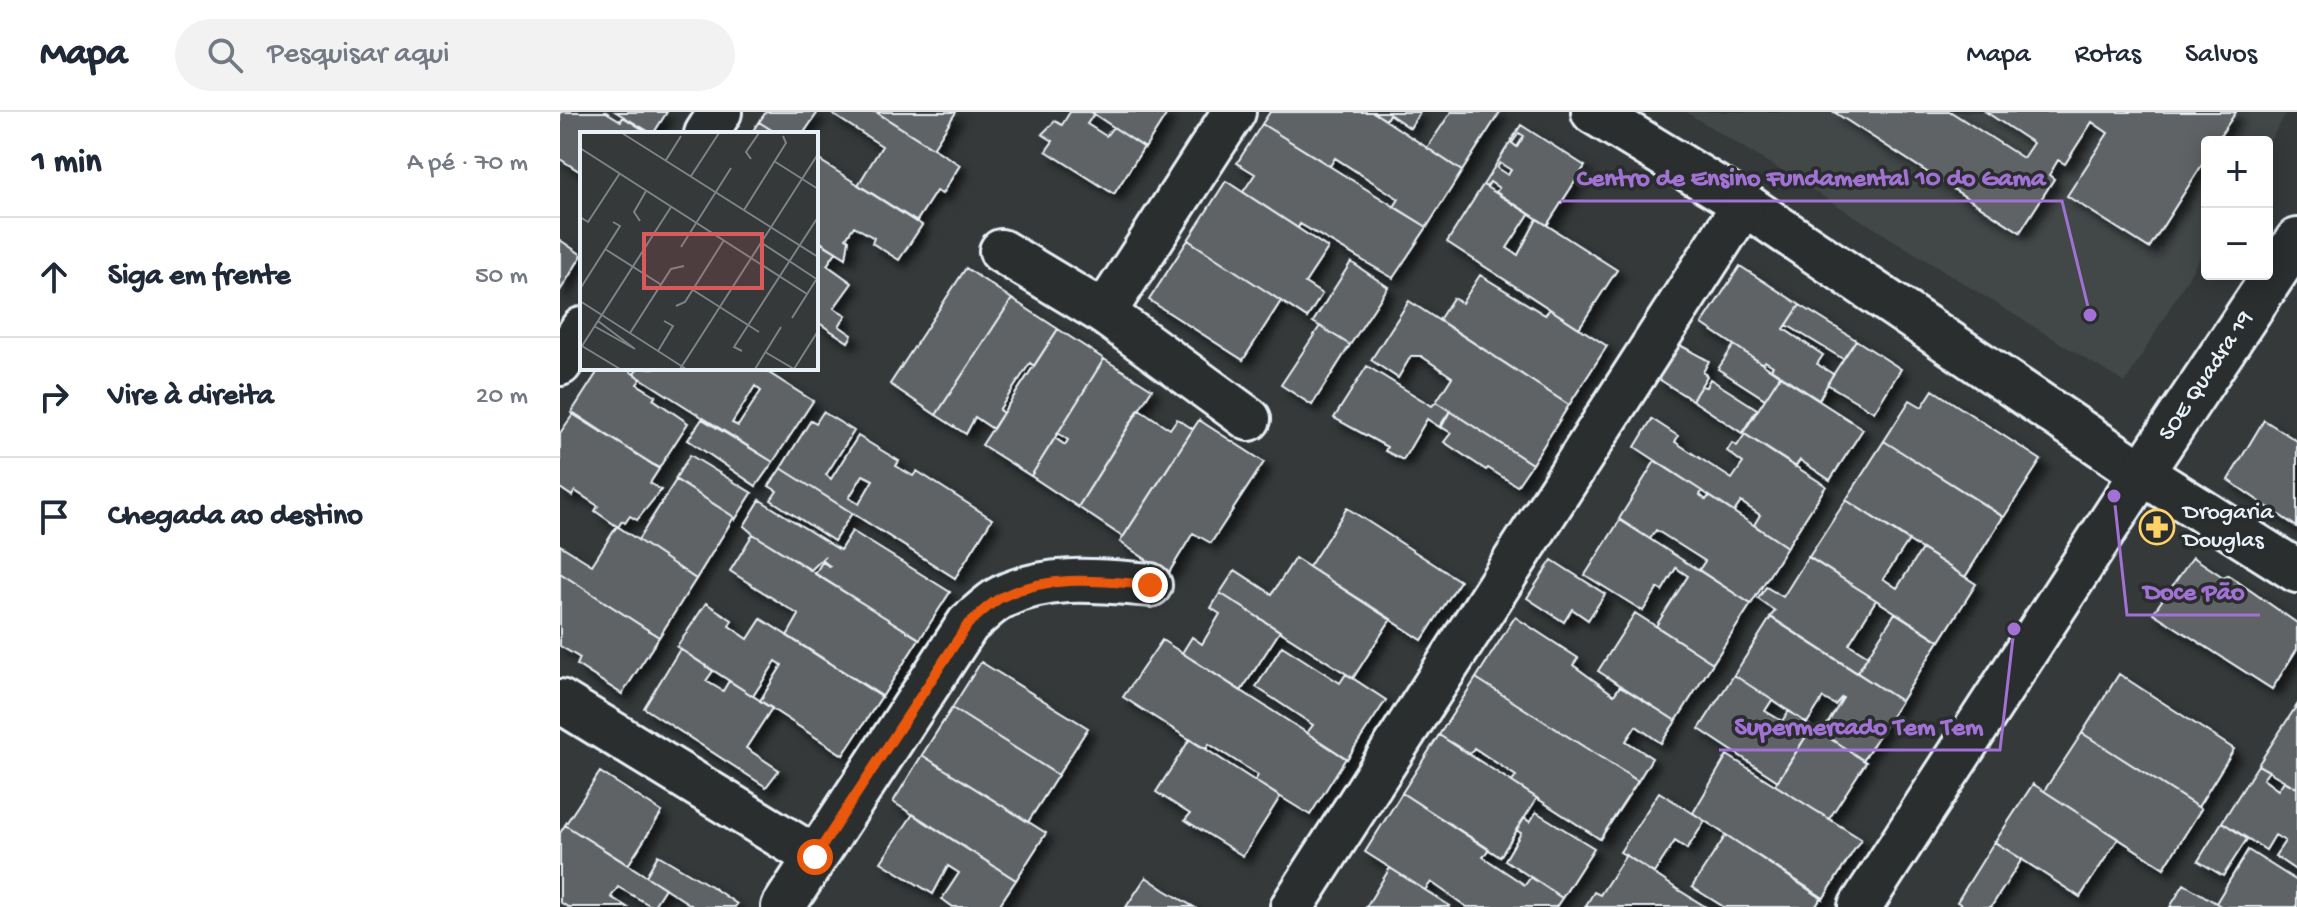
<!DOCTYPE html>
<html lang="pt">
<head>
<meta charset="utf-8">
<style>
	body { margin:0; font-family:"Gochi Hand",sans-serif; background:#f2f2f3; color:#1f2937 }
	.controls { position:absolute; right:24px; top:24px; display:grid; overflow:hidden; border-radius:8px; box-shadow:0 4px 20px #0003 }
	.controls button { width:72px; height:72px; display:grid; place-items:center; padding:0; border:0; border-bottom:2px solid #e0e1e3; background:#fff; color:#1f2937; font:40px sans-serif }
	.stop { position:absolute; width:24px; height:24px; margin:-18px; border:6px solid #ea580c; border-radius:50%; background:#fff }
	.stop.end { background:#ea580c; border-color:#fff; box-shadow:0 2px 8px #0008 }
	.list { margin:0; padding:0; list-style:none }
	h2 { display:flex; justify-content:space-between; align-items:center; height:104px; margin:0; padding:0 32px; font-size:34px }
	h2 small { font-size:26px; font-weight:400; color:#747a83 }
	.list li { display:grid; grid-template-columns:52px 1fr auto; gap:24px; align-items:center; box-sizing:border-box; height:120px; padding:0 32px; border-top:2px solid #e0e1e3 }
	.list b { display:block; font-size:30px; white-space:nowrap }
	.list em { font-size:26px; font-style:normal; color:#747a83 }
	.icon { flex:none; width:44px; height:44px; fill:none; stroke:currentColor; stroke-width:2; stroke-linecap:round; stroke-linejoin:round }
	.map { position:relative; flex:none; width:1737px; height:795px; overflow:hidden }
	header { display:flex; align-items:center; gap:48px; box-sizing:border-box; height:112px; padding:0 40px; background:#fff; border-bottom:2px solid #e0e1e3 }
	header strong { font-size:38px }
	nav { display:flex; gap:44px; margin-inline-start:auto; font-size:28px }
	.search { width:560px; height:72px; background:#f2f2f3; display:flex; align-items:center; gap:20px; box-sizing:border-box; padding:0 28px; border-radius:44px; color:#747a83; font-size:30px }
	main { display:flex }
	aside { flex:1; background:#fff }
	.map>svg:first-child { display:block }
</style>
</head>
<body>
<header>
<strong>Mapa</strong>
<div class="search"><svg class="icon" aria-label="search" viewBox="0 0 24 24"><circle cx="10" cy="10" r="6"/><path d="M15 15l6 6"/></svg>Pesquisar aqui</div>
<nav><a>Mapa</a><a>Rotas</a><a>Salvos</a></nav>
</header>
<main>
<aside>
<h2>1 min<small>A pé · 70 m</small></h2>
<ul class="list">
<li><svg class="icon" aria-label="ahead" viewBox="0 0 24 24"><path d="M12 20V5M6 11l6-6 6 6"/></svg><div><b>Siga em frente</b></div><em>50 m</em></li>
<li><svg class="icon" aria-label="right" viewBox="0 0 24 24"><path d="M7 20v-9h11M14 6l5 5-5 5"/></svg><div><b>Vire à direita</b></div><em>20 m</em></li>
<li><svg class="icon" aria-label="arrive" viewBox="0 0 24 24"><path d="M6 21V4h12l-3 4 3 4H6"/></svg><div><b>Chegada ao destino</b></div></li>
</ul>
</aside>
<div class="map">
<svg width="1737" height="795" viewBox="0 0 1737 795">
	<defs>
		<filter id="shadow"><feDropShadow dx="7" dy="7" stdDeviation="4" flood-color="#0009"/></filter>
	</defs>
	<rect width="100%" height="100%" fill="#35393a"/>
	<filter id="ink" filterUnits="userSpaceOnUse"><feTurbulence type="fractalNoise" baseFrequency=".0125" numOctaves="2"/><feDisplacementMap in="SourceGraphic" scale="16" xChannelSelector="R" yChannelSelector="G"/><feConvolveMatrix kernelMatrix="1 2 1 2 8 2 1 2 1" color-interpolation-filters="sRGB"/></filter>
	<g filter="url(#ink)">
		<path fill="#424647" d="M1126 0H1727L1707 34V30H1647V134L1565 271Z"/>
		<path fill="#5f6365" stroke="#e8f1f8" stroke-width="2" fill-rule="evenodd" filter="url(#shadow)" d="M0 0H46L61 9 63 5 90 22H22V61L0 47Z
			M56 0H107L93 22Z
			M206 0H258L243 22H218L199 10Z
			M269 0H316L400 53 382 82 376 79 356 110 298 73 322 34Z
			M316 0H396L373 36Z
			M510 0H531L534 2 527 12 546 24 553 15 584 35 554 82 486 39 493 29 482 22 495 9 502 13Z
			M531 0H608L585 36Z
			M710 0H813L902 59 867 115 834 95 839 87 775 46 770 54 702 12Z
			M813 0H860L850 16 829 2 826 8Z
			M891 0H940L902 59 867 36Z
			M1274 0H1391L1463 46 1473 31 1426 0H1676L1656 30H1647V45L1589 136 1507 84 1548 21 1532 10 1505 52 1498 48 1489 63 1494 67 1460 120Z
			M199 9V10L218 22H191Z
			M702 12 867 115 833 166 740 112 738 116 683 80 695 62 677 51Z
			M961 13 1025 54 987 113 936 80 939 76 930 70 927 75 923 73ZM959 21 964 24 957 35 952 31ZM940 51 951 58 948 63 937 56Z
			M256 46 362 113 339 148 312 131 314 126 294 114 286 126 289 128 286 146 256 127Z
			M666 69 768 136 745 171 762 182 747 206 628 128Z
			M923 73 969 102 947 136 958 143 977 107 1057 158 1019 216 887 130Z
			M0 128 22 143 0 179Z
			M628 128 721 189 683 248 589 188Z
			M261 131 276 140 267 153 292 171 274 196 286 203 279 214 292 223 288 230 256 209V139Z
			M791 150 828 175 790 233 753 210Z
			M1180 154 1240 193 1224 217 1263 243 1257 252 1273 262 1259 288 1211 257 1213 254 1205 249 1203 252 1142 212Z
			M406 156 452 187 376 303 330 272Z
			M920 163 985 203 990 197 1047 234 1009 293 879 208 893 186 902 191Z
			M452 187 498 217 474 254 470 251 439 298 443 301 433 317 415 305 406 322 376 303Z
			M849 189 1009 293 972 352 876 290 892 265 861 244H851L838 266 811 248Z
			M1240 193 1296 228 1283 247 1227 213Z
			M760 214 790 233 752 293 721 273Z
			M498 217 544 247 471 364 422 333Z
			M1296 228 1341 257 1314 300 1267 272Z
			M1116 231 1149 249 1143 260 1147 264 1132 288 1097 266Z
			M1174 233 1220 264 1205 287 1158 257Z
			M544 247 592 277 518 395 471 364 495 326 505 333 508 328 498 321Z
			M807 254 872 294 876 290 890 299 881 316 867 307 843 348 825 339 827 335 774 306Z
			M40 256H65L81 267 77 272 96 284 93 287 128 311 99 356 11 301Z
			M78 256H201L253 289 213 350 74 262ZM195 274 201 279 178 314 172 311Z
			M1220 264 1303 317 1270 368 1240 348 1235 355 1183 321Z
			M1150 267 1197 297 1182 321 1132 288 1141 274 1146 275Z
			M1373 278 1481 348 1444 405 1324 329 1350 288 1362 295Z
			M579 297 610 317 617 307 633 317 563 425 518 395Z
			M890 299 972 352 957 374 928 356 926 358 884 330 891 321 880 314Z
			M263 300 294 319 266 363 271 367 298 324 339 349 336 354 353 364 357 359 432 407 395 466 221 356 251 308 256 311ZM303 363 313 368 299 392 289 386Z
			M14 301 99 357 90 371 101 378 77 408 70 404 65 411 62 409 58 415 35 399 38 394 15 379 12 384 0 376V321Z
			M142 307 213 350 196 374 128 328Z
			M1092 307 1118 324 1115 330 1172 367 1183 351 1167 339 1172 331 1177 334 1185 322 1266 374 1227 435 1194 413 1200 403 1181 390 1174 400 1075 335Z
			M639 308 704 350 651 431 633 421 608 462 560 430Z
			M1704 308 1737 329V415L1668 368Z
			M1324 329 1443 405 1405 465 1286 388Z
			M130 343 192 381 175 408 174 405 115 367Z
			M1095 349 1142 379 1140 383 1146 388 1149 384 1227 435 1191 492 1139 458 1145 449 1096 418 1090 427 1059 407Z
			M221 356 292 401 274 429 211 388 217 379 209 374Z
			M116 368 174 405 136 467 78 428Z
			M200 388 280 438 292 419 390 480 360 527 255 462 262 450 271 455 262 448 265 444 251 458 193 422 184 414Z
			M1286 388 1349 428 1323 467 1325 468 1337 476 1362 437 1416 472 1380 529 1249 445Z
			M787 396 900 469 862 528 749 455Z
			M1060 408 1191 492 1153 551 1096 514 1128 464 1116 456 1102 479 1098 476 1083 499 1025 463Z
			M57 414 136 467 99 525 0 461V433L32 453Z
			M193 422 359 527 322 585 227 524 239 503 170 459Z
			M1248 445 1316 488 1289 532 1308 544 1297 561 1210 505 1215 499 1198 487 1206 475 1223 485Z
			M1633 445 1663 465 1668 463 1737 511V537L1712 577 1593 501Z
			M735 446 831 507 793 566 660 481 675 458 712 482Z
			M992 448 1045 482 1028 508 1012 497 1004 510 967 486Z
			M0 461 99 525 62 582 17 553 20 546 0 534Z
			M660 481 720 519 681 579 622 541 632 525 642 532 660 502 651 496Z
			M146 491 172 508 169 514 188 527 201 507 322 584 283 643 200 589 222 553 216 549 193 584 117 535Z
			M1075 501 1153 551 1116 609 1038 559Z
			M1335 501 1379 529 1341 589 1297 561Z
			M955 505 1018 546 1013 553 1054 583 1060 574 1116 609 1101 631 1076 614 1066 629 1092 646 1078 669 916 566Z
			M1211 505 1341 589 1303 648 1262 621 1283 586 1282 585 1275 593 1263 586 1247 611 1174 563Z
			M602 528 786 646 750 703 695 669 698 663 649 632 647 636 640 634 563 585Z
			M722 534 780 571 786 562 826 588 787 647 747 621 753 613 696 575Z
			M120 537 153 559 146 569 163 579 169 569 212 596 186 636 219 658 206 675 84 596Z
			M421 550 528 616 498 663 392 596Z
			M1559 562 1674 637 1638 695 1522 621Z
			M1174 563 1212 588 1205 599 1222 609 1229 599 1252 615 1218 669 1139 617Z
			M916 566 1078 669 1040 727 952 670 956 664 914 636 910 642 879 623Z
			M1737 593V676L1698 653Z
			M392 596 498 663 468 710 362 643Z
			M1252 615 1306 650 1269 707 1215 673Z
			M1522 621 1641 697 1604 756 1484 679Z
			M879 623 977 686 940 745 842 681Z
			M630 627 720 685 683 744 625 708 630 702 596 680Z
			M362 643 486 721 456 768 333 690Z
			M1167 643 1301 727 1263 787 1133 701Z
			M1698 653 1709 659 1703 667 1718 678 1724 669 1737 676V759L1715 744 1725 729 1715 723 1706 738 1662 710Z
			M40 660 102 700 68 753 5 713Z
			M1473 672 1558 727 1520 785 1435 730Z
			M1099 680 1145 709 1127 737 1115 729 1094 761 1060 740Z
			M842 681 929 737 923 745 965 773 971 765 1002 786 996 795H907L871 770 865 778 805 740Z
			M976 700 1034 736 1002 786 945 748 961 721 956 718 964 706 970 710Z
			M353 702 456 768 438 795H393L382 787 399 761 388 754 373 782 321 750Z
			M1662 710 1687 727 1663 764 1638 749Z
			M5 713 105 776 93 795 58 775 51 785 67 795H8L0 790V721Z
			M1166 723 1262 785 1255 795H1164L1132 775Z
			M1434 730 1462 747 1431 795H1406L1397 790Z
			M1688 738 1737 769V795H1662L1656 791Z
			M98 743 149 773 177 792 175 795H134L86 764Z
			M1066 743 1117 777 1146 795H1025L1034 780 1040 783Z
			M830 756 890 794 889 795H806Z
			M586 765 605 778 634 795H566Z
			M1624 772 1656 791 1662 795H1610Z"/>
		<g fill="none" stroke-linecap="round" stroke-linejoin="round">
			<g stroke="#e8f1f8" stroke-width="48">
				<g id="minor">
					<path d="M1033 0 1184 92 1582 361 1737 459"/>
					<path d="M146 22 160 0"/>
					<path d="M441 139 544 201 689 307"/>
					<path d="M544 201 674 0"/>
					<path d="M0 252 22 217"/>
					<path d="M0 589 255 745"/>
					<path d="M223 795 408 512C418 504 430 491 442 485 488 462 541 469 590 473"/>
					<path d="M732 795 1184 92"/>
					<path id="s1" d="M1300 795 1582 361 1737 128"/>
				</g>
			</g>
			<use href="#minor" stroke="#2a2d2e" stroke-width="42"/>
		</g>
	</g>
	<g fill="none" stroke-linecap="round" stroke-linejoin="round" filter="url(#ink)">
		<path stroke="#ea580c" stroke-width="10" d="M255 745 408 512C418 504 430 491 442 485 488 462 541 469 590 473"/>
	</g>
	<defs>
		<g id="pharmacy-ring" transform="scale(1.8)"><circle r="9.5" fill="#2a2d2e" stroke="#ffd166" stroke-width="1.5"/><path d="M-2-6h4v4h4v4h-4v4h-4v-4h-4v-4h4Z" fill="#ffd166"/></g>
	</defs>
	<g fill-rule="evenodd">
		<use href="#pharmacy-ring" x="1597" y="415"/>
	</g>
	<g text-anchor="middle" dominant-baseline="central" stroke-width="7" stroke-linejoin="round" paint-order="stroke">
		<g font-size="24" fill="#e8f1f8" stroke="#2a2d2e">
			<text stroke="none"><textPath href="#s1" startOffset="634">SOE Quadra 19</textPath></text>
		</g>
		<g font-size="24" fill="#e8f1f8" stroke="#2a2d2e" text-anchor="start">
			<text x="1623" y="401">Drogaria<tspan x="1623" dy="28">Douglas</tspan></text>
		</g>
	</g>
	<g transform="translate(20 20)">
		<rect width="238" height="238" fill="#35393a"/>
		<path fill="none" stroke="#7d8386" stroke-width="2" d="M42 1 238 125M0 16 227 162M171 27 166 20 179 1M86 28 101 4M194 29 238 57M111 44 139 1M164 78 206 11 203 4M0 85 8 90 40 41M60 89 54 80 66 59M182 111 238 148M101 115 151 36M25 117 80 152M0 157 40 94 33 90M113 158 179 200M0 169 106 237M96 174 105 170 144 108M212 186 236 148M14 194 55 217 18 189M50 201 91 137 104 134M2 214 40 237M0 217 91 75M78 219 93 194 84 189M162 219 154 215 238 85M185 220 214 237 238 199M100 237 238 22M175 237 201 195"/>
		<path fill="#da5a5c" fill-opacity="0.15" stroke="#da5a5c" stroke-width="4" d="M64 102H182V156H64Z"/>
		<rect width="238" height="238" fill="none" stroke="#e8f1f8" stroke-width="4"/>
	</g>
	<path fill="none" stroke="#a171d3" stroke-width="3" d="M1530 203L1502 89H1001M1554 384L1567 503H1700M1454 517L1440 638H1159"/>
	<g fill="#a171d3" stroke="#2a2d2e" stroke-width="3">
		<circle cx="1530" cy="203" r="8"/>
		<circle cx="1554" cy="384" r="8"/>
		<circle cx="1454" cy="517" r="8"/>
	</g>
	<g font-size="26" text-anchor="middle" font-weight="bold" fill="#a171d3" stroke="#2a2d2e" stroke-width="7" stroke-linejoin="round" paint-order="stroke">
		<text x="1251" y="73">Centro de Ensino Fundamental 10 do Gama</text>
		<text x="1634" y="487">Doce Pão</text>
		<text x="1299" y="622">Supermercado Tem Tem</text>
	</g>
</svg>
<div class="controls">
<button>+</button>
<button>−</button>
</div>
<div class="stop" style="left:255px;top:745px"></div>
<div class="stop end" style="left:590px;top:473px"></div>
</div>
</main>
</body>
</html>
